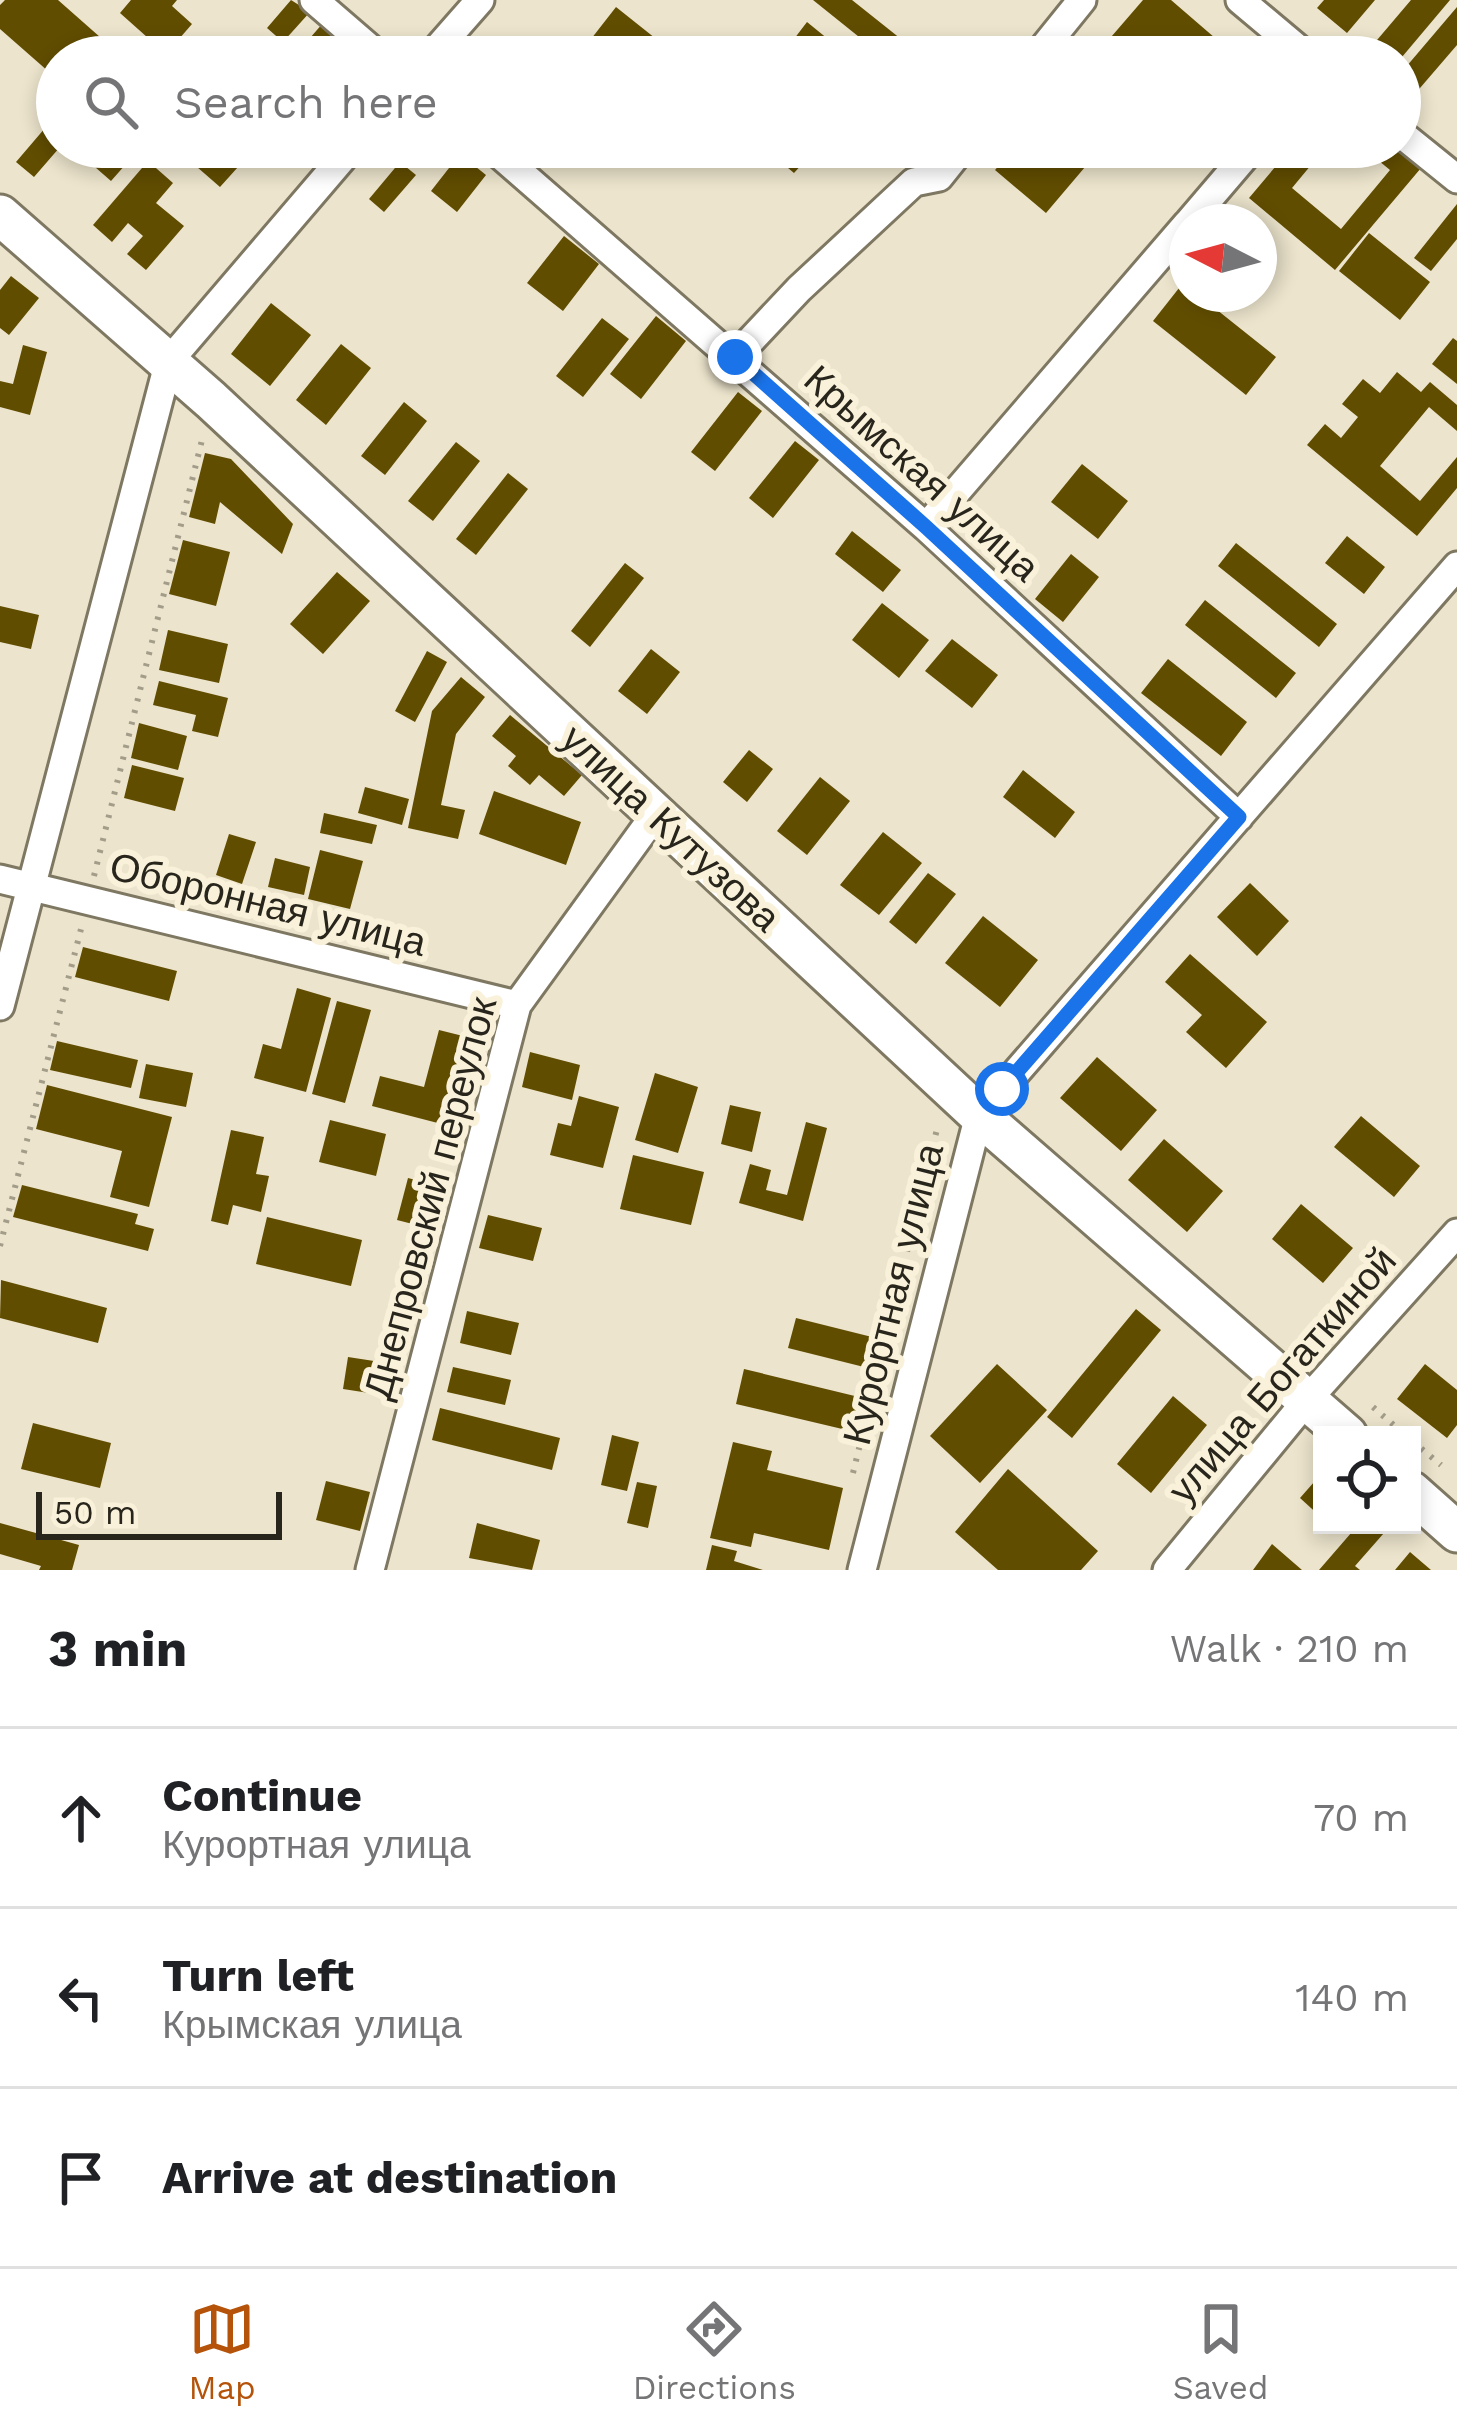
<!DOCTYPE html>
<html lang="en">
<head>
<meta charset="utf-8">
<style>
	body { margin:0; font-family:"Work Sans",sans-serif; background:#f6f6f6; color:#202124 }
	.controls { position:absolute; right:36px; bottom:36px; display:grid; overflow:hidden; border-radius:0px; box-shadow:0 6px 18px #0003 }
	.controls button { width:108px; height:108px; display:grid; place-items:center; padding:0; border:0; border-bottom:3px solid #e0e0e0; background:#fff; color:#202124; font:60px sans-serif }
	.compass { position:absolute; left:1169px; top:204px; width:108px; height:108px; border-radius:50%; background:#fff; box-shadow:0 6px 18px #0003; rotate:276deg }
	.scale { position:absolute; left:36px; bottom:30px; width:246px; box-sizing:border-box; padding-left:12px; border:6px solid #28251c; border-top:0; font-size:33px; line-height:42px; white-space:nowrap; color:#28251c; -webkit-text-stroke:9px #f9f1d9; paint-order:stroke }
	.stop { position:absolute; width:36px; height:36px; margin:-27px; border:9px solid #1a73e8; border-radius:50%; background:#fff }
	.stop.end { background:#1a73e8; border-color:#fff; box-shadow:0 3px 12px #0008 }
	.list { margin:0; padding:0; list-style:none }
	h2 { display:flex; justify-content:space-between; align-items:center; height:156px; margin:0; padding:0 48px; font-size:51px }
	h2 small { font-size:39px; font-weight:400; color:#757577 }
	.list li { display:grid; grid-template-columns:78px 1fr auto; gap:36px; align-items:center; box-sizing:border-box; height:180px; padding:0 48px; border-top:3px solid #e0e0e0 }
	.list b { display:block; font-size:45px; white-space:nowrap }
	.list p { margin:0; font-size:39px; white-space:nowrap; color:#757577 }
	.list em { font-size:39px; font-style:normal; color:#757577 }
	.icon { flex:none; width:66px; height:66px; fill:none; stroke:currentColor; stroke-width:2; stroke-linecap:round; stroke-linejoin:round }
	.map { position:relative; flex:none; width:1457px; height:1570px; overflow:hidden }
	.search { position:absolute; background:#fff; box-shadow:0 6px 18px #0003; left:36px; right:36px; top:36px; height:132px; display:flex; align-items:center; gap:30px; box-sizing:border-box; padding:0 42px; border-radius:66px; color:#757577; font-size:45px }
	.sheet { height:696px; background:#fff }
	nav { display:flex; justify-content:space-around; align-items:center; box-sizing:border-box; height:168px; border-top:3px solid #e0e0e0; background:#fff; font-size:33px; color:#757577 }
	nav a { display:grid; justify-items:center; gap:6px }
	nav .on { color:#b45309 }
	.map>svg:first-child { display:block }
</style>
</head>
<body>
<div class="map">
<svg width="1457" height="1570" viewBox="0 0 1457 1570">
	<rect width="100%" height="100%" fill="#ece4cc"/>
	<path fill="#614d00" d="M5 0H58L109 45 98 57H57V79L0 29V5Z
		M131 0H177L172 6 192 24 166 54 120 13Z
		M291 0 310 12 283 42 267 28Z
		M813 0H852L901 39 884 57Z
		M1143 0H1171L1222 44 1211 57H1120L1105 44Z
		M1324 0H1375L1347 33 1317 8Z
		M1411 0H1450L1402 57H1371L1366 53Z
		M616 7 670 50 664 57H577Z
		M1457 7V45L1414 95 1400 84V74Z
		M807 22 850 57H816L794 39Z
		M323 23 344 41 330 57H302L297 53Z
		M57 114 60 147 34 177 16 162Z
		M72 147H141L111 181Z
		M174 147H215L238 167 220 187Z
		M763 147H810L814 151 794 173Z
		M1015 147H1102L1046 213 995 170Z
		M1292 147H1326L1292 188 1341 229 1390 170 1362 147H1397L1421 168 1335 270 1249 198Z
		M460 154 486 175 457 212 431 191Z
		M148 161 173 183 156 203 184 226 146 270 127 254 143 236 128 223 112 242 93 225Z
		M400 162 416 175 384 212 369 199Z
		M1457 204V239L1431 271 1414 258Z
		M1369 233 1430 282 1400 320 1339 271Z
		M564 236 599 264 563 311 527 283Z
		M11 276 39 298 9 335 0 328V290Z
		M1183 283 1187 294H1197L1276 357 1246 395 1153 321Z
		M271 303 311 335 270 386 231 354Z
		M656 316 686 341 641 399 610 374Z
		M602 318 629 339 583 397 556 376Z
		M1453 338 1457 341V384L1432 364Z
		M341 344 371 368 326 425 296 400Z
		M23 345 47 352 30 415 0 407V381L13 384Z
		M1397 372 1421 392 1430 382 1457 405V431L1429 407 1380 466 1420 501 1457 457V488L1417 536 1307 445 1325 424 1341 438 1358 417 1342 404 1363 379 1380 393Z
		M738 392 762 411 715 471 691 452Z
		M404 402 427 421 385 475 361 456Z
		M795 441 819 460 773 518 749 498Z
		M456 442 480 461 433 521 408 501Z
		M205 453 231 459 293 524 282 554 220 502 215 524 189 517Z
		M1082 464 1128 501 1098 539 1051 502Z
		M508 473 528 489 476 555 456 539Z
		M852 531 901 570 883 592 835 554Z
		M1347 536 1385 567 1364 594 1325 563Z
		M183 540 230 552 216 606 169 594Z
		M1236 543 1337 624 1319 647 1218 566Z
		M1071 554 1099 577 1063 622 1035 599Z
		M625 563 644 578 590 647 571 631Z
		M337 572 370 601 323 654 290 624Z
		M1205 600 1296 673 1276 698 1185 625Z
		M882 603 929 640 899 678 852 640Z
		M0 606 39 615 31 649 0 642Z
		M168 630 228 644 219 683 159 670Z
		M952 639 998 675 972 708 925 671Z
		M651 649 680 672 647 714 618 691Z
		M427 651 447 662 415 722 395 711Z
		M1168 659 1247 722 1221 756 1141 693Z
		M461 677 485 697 456 734 441 805 465 810 458 839 408 828 432 711Z
		M159 681 228 698 218 737 192 731 196 715 153 705Z
		M510 715 582 775 564 796 539 775 530 785 508 766 516 756 492 736Z
		M139 723 187 736 178 770 131 758Z
		M749 750 773 769 747 802 723 782Z
		M132 765 184 778 175 811 124 798Z
		M1023 770 1075 812 1055 838 1003 797Z
		M820 777 850 801 807 855 777 831Z
		M365 787 409 799 402 825 358 813Z
		M494 791 581 822 566 865 479 834Z
		M324 813 377 825 372 844 320 833Z
		M883 832 922 863 879 915 840 885Z
		M229 834 256 842 242 884 216 875Z
		M320 850 363 861 350 909 308 899Z
		M275 858 310 867 304 895 268 887Z
		M928 873 956 894 916 944 889 922Z
		M1250 883 1289 921 1257 956 1217 917Z
		M983 916 1038 960 1000 1007 945 963Z
		M83 947 177 971 169 1001 75 977Z
		M1190 954 1267 1022 1226 1068 1186 1032 1202 1015 1165 982Z
		M297 988 331 998 306 1092 254 1078 263 1044 281 1049Z
		M337 1001 371 1010 345 1103 312 1094Z
		M439 1030 483 1041 461 1129 372 1106 380 1076 424 1087Z
		M57 1041 138 1060 131 1088 50 1070Z
		M530 1052 580 1065 572 1100 522 1087Z
		M1097 1057 1157 1110 1121 1151 1060 1098Z
		M146 1064 193 1073 186 1107 139 1098Z
		M655 1073 698 1087 678 1153 635 1140Z
		M47 1085 172 1117 149 1207 110 1197 122 1151 36 1129Z
		M579 1096 619 1107 603 1168 550 1155 558 1123 571 1126Z
		M730 1105 761 1112 752 1152 721 1144Z
		M1361 1116 1420 1166 1394 1197 1334 1147Z
		M330 1120 386 1134 376 1176 319 1162Z
		M806 1122 827 1128 803 1221 739 1203 750 1164 771 1170 766 1190 787 1195Z
		M231 1130 264 1137 256 1174 269 1176 261 1212 233 1205 228 1225 211 1221Z
		M1164 1139 1223 1191 1187 1232 1128 1180Z
		M633 1155 704 1172 691 1225 620 1209Z
		M408 1178 446 1188 436 1230 397 1220Z
		M22 1185 138 1214 135 1224 154 1229 148 1251 13 1217Z
		M1301 1204 1353 1248 1323 1283 1272 1239Z
		M488 1215 542 1228 533 1261 479 1248Z
		M267 1217 362 1240 351 1286 256 1264Z
		M1 1280 107 1308 98 1343 0 1318Z
		M1136 1309 1161 1330 1072 1438 1047 1417Z
		M467 1311 519 1323 511 1355 460 1343Z
		M796 1318 880 1339 872 1369 788 1348Z
		M348 1357 387 1363 382 1395 343 1389Z
		M997 1364 1047 1410 980 1483 930 1436Z
		M1425 1364 1457 1390V1425L1447 1438 1397 1399Z
		M453 1367 511 1380 505 1405 447 1392Z
		M744 1369 863 1398 855 1432 736 1404Z
		M1173 1396 1207 1425 1151 1493 1117 1464Z
		M440 1408 560 1438 552 1470 432 1440Z
		M33 1423 111 1443 100 1488 21 1469Z
		M612 1435 639 1442 627 1491 601 1485Z
		M733 1442 772 1451 767 1470 843 1488 829 1550 754 1533 751 1547 710 1538Z
		M1008 1469 1098 1551 1081 1570H998L955 1532Z
		M1322 1473V1518L1300 1498Z
		M326 1481 370 1492 360 1531 316 1520Z
		M637 1482 657 1486 648 1528 627 1523Z
		M0 1523 79 1545 72 1570H39L41 1566 0 1554Z
		M477 1523 540 1540 532 1570 469 1558Z
		M1358 1525H1391L1355 1566 1360 1570H1319Z
		M1272 1544 1302 1570H1253Z
		M712 1545 737 1551 734 1561 763 1570H706Z
		M1410 1552 1431 1570H1395Z"/>
	<g fill="none" stroke-linecap="round" stroke-linejoin="round">
		<g stroke="#7e7762" stroke-width="33">
			<path id="street" d="M314 0 380 57
				M1240 0 1308 57
				M430 57 480 0
				M1036 57 1082 0
				M1400 133 1457 179
				M491 147 926 527 1239 817
				M1189 222 1253 147
				M735 357 799 289 914 182 939 177 963 147
				M926 527 1187 224
				M0 879 517 1005
				M0 1006 169 361 352 147
				M370 1570 517 1005 657 812
				M862 1570 979 1115 1457 566
				M1167 1570 1307 1400 1457 1233"/>
		</g>
		<g stroke="#7e7762" stroke-width="45">
			<path id="secondary" d="M0 215 211 400 979 1115 1347 1435
				M1412 1492 1457 1532"/>
		</g>
		<path stroke="#a29c89" stroke-width="6" stroke-dasharray="3 9" stroke-linecap="butt" d="M94 876 202 440
			M0 1246 81 929
			M1373 1407 1405 1435
			M1412 1441 1441 1465
			M853 1473 938 1125"/>
		<use href="#street" stroke="#fff" stroke-width="27"/>
		<use href="#secondary" stroke="#fff" stroke-width="39"/>
	</g>
	<g fill="none" stroke-linecap="round" stroke-linejoin="round">
		<path stroke="#1a73e8" stroke-width="15" d="M735 357 926 527 1239 817 1002 1089"/>
	</g>
	<g text-anchor="middle" dominant-baseline="central" stroke-width="12" stroke-linejoin="round" paint-order="stroke">
		<g font-size="39" fill="#28251c" stroke="#f9f1d9">
			<text transform="translate(922 473) rotate(42)">Крымская улица</text>
			<text transform="translate(671 828) rotate(43)">улица Кутузова</text>
			<text transform="translate(268 904) rotate(14)">Оборонная улица</text>
			<text transform="translate(430 1198) rotate(-75)">Днепровский переулок</text>
			<text transform="translate(893 1294) rotate(-76)">Курортная улица</text>
			<text transform="translate(1282 1375) rotate(-49)">улица Богаткиной</text>
		</g>
	</g>
</svg>
<div class="controls">
<button><svg class="icon" aria-label="locate" viewBox="0 0 24 24"><circle cx="12" cy="12" r="6"/><path d="M12 2v4M12 18v4M2 12h4M18 12h4"/></svg></button>
</div>
<svg class="compass" viewBox="-18 -18 36 36"><path d="M0-13l5 13h-10z" fill="#e53935"/><path d="M0 13l5-13h-10z" fill="#757577"/></svg>
<div class="scale">50 m</div>
<div class="stop" style="left:1002px;top:1089px"></div>
<div class="stop end" style="left:735px;top:357px"></div>
<div class="search"><svg class="icon" aria-label="search" viewBox="0 0 24 24"><circle cx="10" cy="10" r="6"/><path d="M15 15l6 6"/></svg>Search here</div>
</div>
<section class="sheet">
<h2>3 min<small>Walk · 210 m</small></h2>
<ul class="list">
<li><svg class="icon" aria-label="ahead" viewBox="0 0 24 24"><path d="M12 20V5M6 11l6-6 6 6"/></svg><div><b>Continue</b><p>Курортная улица</p></div><em>70 m</em></li>
<li><svg class="icon" aria-label="left" viewBox="0 0 24 24"><path d="M17 20v-9H6M10 6l-5 5 5 5"/></svg><div><b>Turn left</b><p>Крымская улица</p></div><em>140 m</em></li>
<li><svg class="icon" aria-label="arrive" viewBox="0 0 24 24"><path d="M6 21V4h12l-3 4 3 4H6"/></svg><div><b>Arrive at destination</b></div></li>
</ul>
</section>
<nav>
<a class="on"><svg class="icon" aria-label="map" viewBox="0 0 24 24"><path d="M3 6l6-2 6 2 6-2v14l-6 2-6-2-6 2zM9 4v14M15 6v14"/></svg>Map</a>
<a><svg class="icon" aria-label="directions" viewBox="0 0 24 24"><path d="M12 3l9 9-9 9-9-9zM9 14v-3h6M13 9l2 2-2 2"/></svg>Directions</a>
<a><svg class="icon" aria-label="saved" viewBox="0 0 24 24"><path d="M7 4h10v16l-5-4-5 4z"/></svg>Saved</a>
</nav>
</body>
</html>
